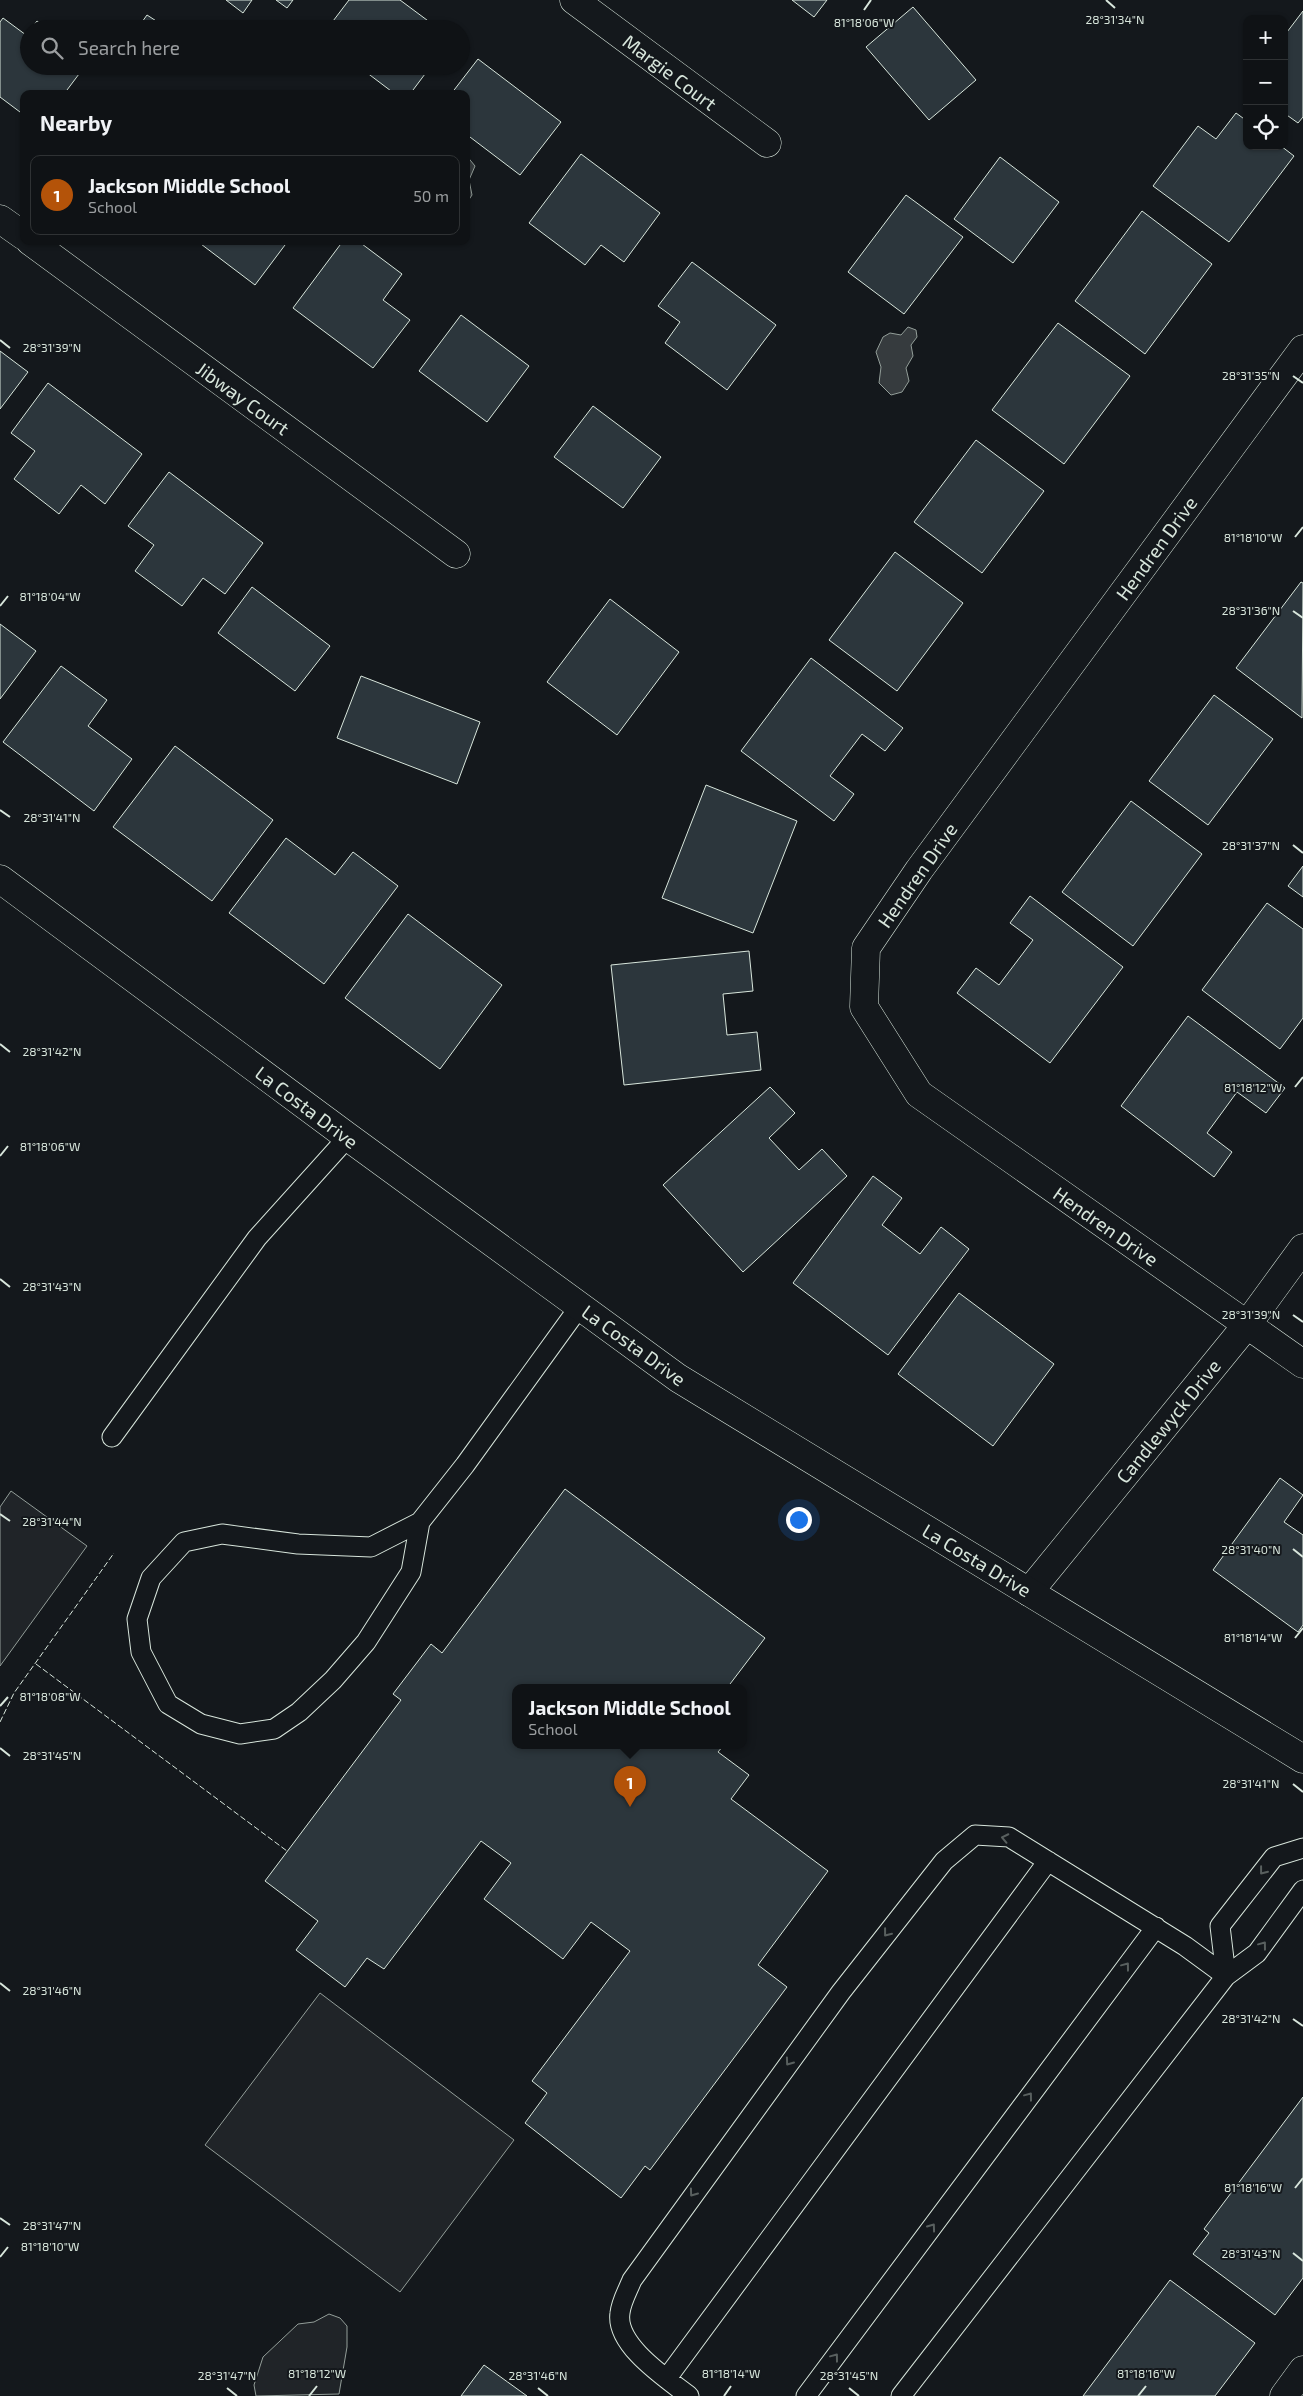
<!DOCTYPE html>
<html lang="en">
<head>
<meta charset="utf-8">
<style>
	body { margin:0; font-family:"Exo 2",sans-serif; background:#181b1e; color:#f1f3f6 }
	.controls { position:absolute; right:15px; top:15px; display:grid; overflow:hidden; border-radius:10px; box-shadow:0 1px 4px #0004 }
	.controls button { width:45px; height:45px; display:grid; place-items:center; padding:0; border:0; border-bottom:1px solid #2f3234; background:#0f1215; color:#f1f3f6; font:25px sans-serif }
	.you { position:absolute; left:798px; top:1519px; width:18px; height:18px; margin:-12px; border:4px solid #fff; border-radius:50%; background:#1a73e8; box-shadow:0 0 0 8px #1a73e833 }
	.badge { display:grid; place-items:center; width:32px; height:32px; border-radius:50%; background:#b45309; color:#fff; font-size:16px; font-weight:700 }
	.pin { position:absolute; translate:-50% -41px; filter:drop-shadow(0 1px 2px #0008) }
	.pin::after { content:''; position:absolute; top:26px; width:18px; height:15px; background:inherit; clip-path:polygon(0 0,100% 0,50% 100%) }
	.popup { position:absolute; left:512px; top:1684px; width:235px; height:65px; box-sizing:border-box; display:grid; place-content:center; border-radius:10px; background:#0f1215; filter:drop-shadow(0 1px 4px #0005); font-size:16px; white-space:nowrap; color:#9b9ea0 }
	.popup b { font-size:19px; color:#f1f3f6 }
	.popup::after { content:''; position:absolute; left:50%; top:100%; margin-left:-10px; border:10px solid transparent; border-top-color:#0f1215 }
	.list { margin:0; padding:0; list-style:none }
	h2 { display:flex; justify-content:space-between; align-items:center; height:65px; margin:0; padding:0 20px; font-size:21px }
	h2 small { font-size:16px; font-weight:400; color:#9b9ea0 }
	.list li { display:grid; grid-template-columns:32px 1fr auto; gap:15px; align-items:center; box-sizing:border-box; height:80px; margin:0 10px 10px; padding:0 10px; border:1px solid #2f3234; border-radius:10px }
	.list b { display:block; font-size:19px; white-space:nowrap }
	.list p { margin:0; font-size:16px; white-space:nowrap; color:#9b9ea0 }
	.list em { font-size:16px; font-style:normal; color:#9b9ea0 }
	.icon { flex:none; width:28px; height:28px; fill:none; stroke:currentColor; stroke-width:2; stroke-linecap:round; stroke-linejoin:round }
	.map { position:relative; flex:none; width:1303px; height:2396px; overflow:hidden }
	.search { position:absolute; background:#0f1215; box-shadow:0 1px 4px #0004; left:20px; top:20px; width:450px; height:55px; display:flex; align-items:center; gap:12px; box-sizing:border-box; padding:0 18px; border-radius:28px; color:#9b9ea0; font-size:19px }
	.panel { position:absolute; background:#0f1215; box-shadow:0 1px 4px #0004; left:20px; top:90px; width:450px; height:155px; border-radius:10px }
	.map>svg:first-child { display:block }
</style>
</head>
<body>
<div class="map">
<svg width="1303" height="2396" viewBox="0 0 1303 2396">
	<rect width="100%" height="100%" fill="#14181c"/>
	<path fill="#202428" stroke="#939e99" d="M11 1491 87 1546 0 1666V1507Z
		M320 1993 514 2140 400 2292 205 2145Z
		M329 2314 340 2318 347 2326V2347L339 2394 256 2396 254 2385 263 2357 298 2324 314 2322Z"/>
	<path fill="#363b3e" stroke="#939e99" d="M466 155 475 166 469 180 472 195 466 204Z
		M908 327 916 330 917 337 911 345 913 356 906 368 909 381 902 392 891 395 879 383 881 367 876 352 883 337 890 333 901 335Z"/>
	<path fill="#2c363c" stroke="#d8e6dc" d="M226 0H252L243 13Z
		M276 0H293L287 8Z
		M349 0H400L439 29H327Z
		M792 0H827L814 17Z
		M913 7 976 80 929 120 866 47Z
		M1303 11V117L1298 123 1284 113V36Z
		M147 15 164 26 162 29H137Z
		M3 18 26 35 29 31V66H85L64 94H24V115L0 97V22Z
		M37 21 47 29H31Z
		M478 59 561 122 520 175 466 134V94H451Z
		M358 66H431L410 94H395Z
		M1236 113 1247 121V146H1281L1294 156 1229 242 1153 186 1198 126 1216 139Z
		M581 154 660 213 624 262 601 245 585 265 529 223Z
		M1000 157 1059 202 1013 263 954 219Z
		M906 195 963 237 904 314 848 272Z
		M1142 211 1212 264 1145 354 1075 301Z
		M197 241H288L255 285Z
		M343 241H358L402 274 383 300 410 320 373 368 293 308Z
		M692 262 776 325 727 390 665 343 680 322 658 306Z
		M461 315 529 366 487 422 419 371Z
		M1058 323 1130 376 1064 464 992 410Z
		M0 351 28 372 0 409Z
		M48 383 142 454 105 504 81 485 59 514 14 479 35 451 11 433Z
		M593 406 661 457 623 508 554 457Z
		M976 440 1044 491 982 573 914 522Z
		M169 472 263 543 225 594 203 578 182 606 135 571 154 545 128 526Z
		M895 552 963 603 897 691 829 640Z
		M1301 582 1303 583 1302 718 1236 668Z
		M252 587 330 646 295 691 218 633Z
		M610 599 679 652 617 735 547 682Z
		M0 624 36 651 0 699Z
		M811 658 903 728 885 751 862 734 830 776 854 794 834 821 741 751Z
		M61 666 107 700 88 726 132 759 94 811 3 742Z
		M361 676 480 722 457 784 337 738Z
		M1214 695 1273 739 1208 825 1149 781Z
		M175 746 273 820 212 901 113 827Z
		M706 785 797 821 753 933 662 898Z
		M1131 801 1202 854 1133 946 1062 892Z
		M286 838 335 875 353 852 398 886 324 984 229 913Z
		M1303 866V897L1288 886Z
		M1030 896 1123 967 1050 1063 957 993 976 968 999 985 1033 940 1010 923Z
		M1267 903 1303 929V1018L1280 1049 1202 990Z
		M408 914 502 985 440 1069 345 998Z
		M749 951 753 991 723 994 727 1035 757 1032 761 1070 624 1085 611 965Z
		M1188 1016 1285 1088 1266 1113 1237 1092 1207 1133 1232 1152 1214 1177 1121 1106Z
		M770 1087 795 1113 769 1138 799 1170 822 1149 847 1176 743 1272 663 1185Z
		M873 1176 902 1198 882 1225 920 1254 941 1227 969 1249 888 1355 793 1283Z
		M959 1293 1054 1364 993 1446 898 1374Z
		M1280 1478 1303 1495 1284 1522 1303 1535V1625L1298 1632 1213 1570Z
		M565 1489 765 1638 727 1688H516V1746H723L718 1752 749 1775 731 1799 828 1871 758 1965 787 1987 650 2170 645 2166 621 2198 525 2123 547 2093 532 2081 630 1951 591 1922 563 1959 484 1899 511 1863 481 1841 384 1969 367 1958 345 1987 296 1950 318 1921 265 1881 401 1700 393 1694 431 1644 442 1653Z
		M1303 2097V2278L1275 2315 1193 2254 1209 2233 1204 2229Z
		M1170 2280 1255 2343 1215 2396H1083Z
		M484 2365 527 2396H461Z"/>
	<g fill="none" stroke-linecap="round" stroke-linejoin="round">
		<g stroke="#d8e6dc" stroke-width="21">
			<path id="lane" d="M112 1437 257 1238 348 1137
				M420 1522 411 1572 366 1642 333 1680 299 1712 274 1729 240 1734 201 1724 168 1704 141 1652 137 1619 151 1578 184 1542 222 1534 298 1544 371 1547 420 1522 465 1465 580 1306
				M1226 1976 1220 1926 1274 1857 1303 1848
				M667 2378 1048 1861
				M689 2396C666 2378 615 2345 620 2313 621 2302 628 2290 632 2280L841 1992 944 1861 975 1835 1009 1837 1185 1946 1226 1976
				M806 2396 1156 1927
				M901 2396 1226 1976 1257 1953 1303 1890"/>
		</g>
		<g stroke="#d8e6dc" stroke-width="29">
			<path id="street" d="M574 0 767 143
				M0 219 24 236
				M30 241 456 554
				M1303 349 919 870 866 948 864 1007 919 1094 1303 1364
				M1029 1592 1246 1326 1303 1248
				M1284 2396 1303 2370"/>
		</g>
		<g stroke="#d8e6dc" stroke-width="29">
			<path id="secondary" d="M0 879 348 1137 678 1378 1303 1759"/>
		</g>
		<use href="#lane" stroke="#14181c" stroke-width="19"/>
		<use href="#street" stroke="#14181c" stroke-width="28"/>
		<use href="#secondary" stroke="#14181c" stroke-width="28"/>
		<path stroke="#d8e6dc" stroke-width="1" stroke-dasharray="6 2.5" stroke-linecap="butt" d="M36 1664 287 1851
			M0 1722 14 1693 114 1553"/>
	</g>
	<defs><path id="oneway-chevron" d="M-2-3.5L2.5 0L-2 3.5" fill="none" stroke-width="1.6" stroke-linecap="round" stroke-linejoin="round" transform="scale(1.25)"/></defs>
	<g stroke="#59605f">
		<use href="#oneway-chevron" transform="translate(1005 1838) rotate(-168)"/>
		<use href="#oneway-chevron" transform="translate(1263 1871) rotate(128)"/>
		<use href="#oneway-chevron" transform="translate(887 1933) rotate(128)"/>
		<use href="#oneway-chevron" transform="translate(1263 1945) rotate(-53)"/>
		<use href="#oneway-chevron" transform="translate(1126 1966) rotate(-53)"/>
		<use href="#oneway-chevron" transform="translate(789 2062) rotate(126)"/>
		<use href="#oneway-chevron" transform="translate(1029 2096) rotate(-53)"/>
		<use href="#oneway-chevron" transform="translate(693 2193) rotate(126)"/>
		<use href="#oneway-chevron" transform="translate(932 2227) rotate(-54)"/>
		<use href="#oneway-chevron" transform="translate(835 2357) rotate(-53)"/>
	</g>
	<path fill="none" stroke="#d8e6dc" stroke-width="2" d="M1106 0 1115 8M864 10 871 0M0 340 10 348M1293 376 1303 383M1295 537 1303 527M0 606 8 596M1293 611 1303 618M0 810 10 817M1293 845 1303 853M0 1044 10 1052M1295 1087 1303 1077M0 1156 8 1146M0 1279 10 1287M1293 1315 1303 1322M0 1514 10 1521M1293 1549 1303 1557M1295 1638 1303 1628M0 1706 8 1697M0 1748 10 1756M1293 1784 1303 1792M0 1983 10 1991M1293 2019 1303 2026M1295 2188 1303 2178M0 2218 10 2225M1293 2253 1303 2261M0 2257 8 2247M227 2388 237 2396M538 2388 548 2396M849 2388 859 2396M309 2396 317 2386M724 2396 731 2386M1138 2396 1146 2386"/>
	<g text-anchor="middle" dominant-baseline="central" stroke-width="4" stroke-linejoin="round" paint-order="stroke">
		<g font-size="19" fill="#d8e6dc" stroke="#14181c">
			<text transform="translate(670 72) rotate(37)">Margie Court</text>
			<text transform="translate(243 398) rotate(36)">Jibway Court</text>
			<text transform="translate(1156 548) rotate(-54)">Hendren Drive</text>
			<text transform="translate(917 875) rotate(-55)">Hendren Drive</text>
			<text transform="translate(307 1107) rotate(37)">La Costa Drive</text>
			<text transform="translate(1106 1226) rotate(35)">Hendren Drive</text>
			<text transform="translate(634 1345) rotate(36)">La Costa Drive</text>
			<text transform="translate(1168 1421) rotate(-51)">Candlewyck Drive</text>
			<text transform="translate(977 1560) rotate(31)">La Costa Drive</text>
		</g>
	</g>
	<g font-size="12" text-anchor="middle" fill="#d8e6dc" stroke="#14181c" stroke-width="4" stroke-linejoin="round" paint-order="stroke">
		<text x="1115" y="24">28°31'34"N</text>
		<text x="864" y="27">81°18'06"W</text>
		<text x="52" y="352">28°31'39"N</text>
		<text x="1251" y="380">28°31'35"N</text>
		<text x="1253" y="542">81°18'10"W</text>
		<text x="50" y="601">81°18'04"W</text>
		<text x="1251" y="615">28°31'36"N</text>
		<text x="52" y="822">28°31'41"N</text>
		<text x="1251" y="850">28°31'37"N</text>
		<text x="52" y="1056">28°31'42"N</text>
		<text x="1253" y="1092">81°18'12"W</text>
		<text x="50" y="1151">81°18'06"W</text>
		<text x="52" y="1291">28°31'43"N</text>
		<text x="1251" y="1319">28°31'39"N</text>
		<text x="52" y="1526">28°31'44"N</text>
		<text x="1251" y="1554">28°31'40"N</text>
		<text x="1253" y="1642">81°18'14"W</text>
		<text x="50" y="1701">81°18'08"W</text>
		<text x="52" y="1760">28°31'45"N</text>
		<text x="1251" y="1788">28°31'41"N</text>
		<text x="52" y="1995">28°31'46"N</text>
		<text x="1251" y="2023">28°31'42"N</text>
		<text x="1253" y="2192">81°18'16"W</text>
		<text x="52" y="2230">28°31'47"N</text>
		<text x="50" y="2251">81°18'10"W</text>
		<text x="1251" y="2258">28°31'43"N</text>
		<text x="317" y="2378">81°18'12"W</text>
		<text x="731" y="2378">81°18'14"W</text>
		<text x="1146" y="2378">81°18'16"W</text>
		<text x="227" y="2380">28°31'47"N</text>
		<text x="538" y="2380">28°31'46"N</text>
		<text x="849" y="2380">28°31'45"N</text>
	</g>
</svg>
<div class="controls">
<button>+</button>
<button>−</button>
<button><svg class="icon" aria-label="locate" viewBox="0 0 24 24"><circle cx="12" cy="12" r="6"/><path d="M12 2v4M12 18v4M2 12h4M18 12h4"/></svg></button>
</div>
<div class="you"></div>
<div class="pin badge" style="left:630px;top:1807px">1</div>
<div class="popup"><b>Jackson Middle School</b>School</div>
<div class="search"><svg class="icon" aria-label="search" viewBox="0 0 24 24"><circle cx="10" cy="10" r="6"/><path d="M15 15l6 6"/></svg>Search here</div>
<section class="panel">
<h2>Nearby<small></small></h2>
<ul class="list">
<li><span class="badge">1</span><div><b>Jackson Middle School</b><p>School</p></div><em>50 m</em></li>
</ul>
</section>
</div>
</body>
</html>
